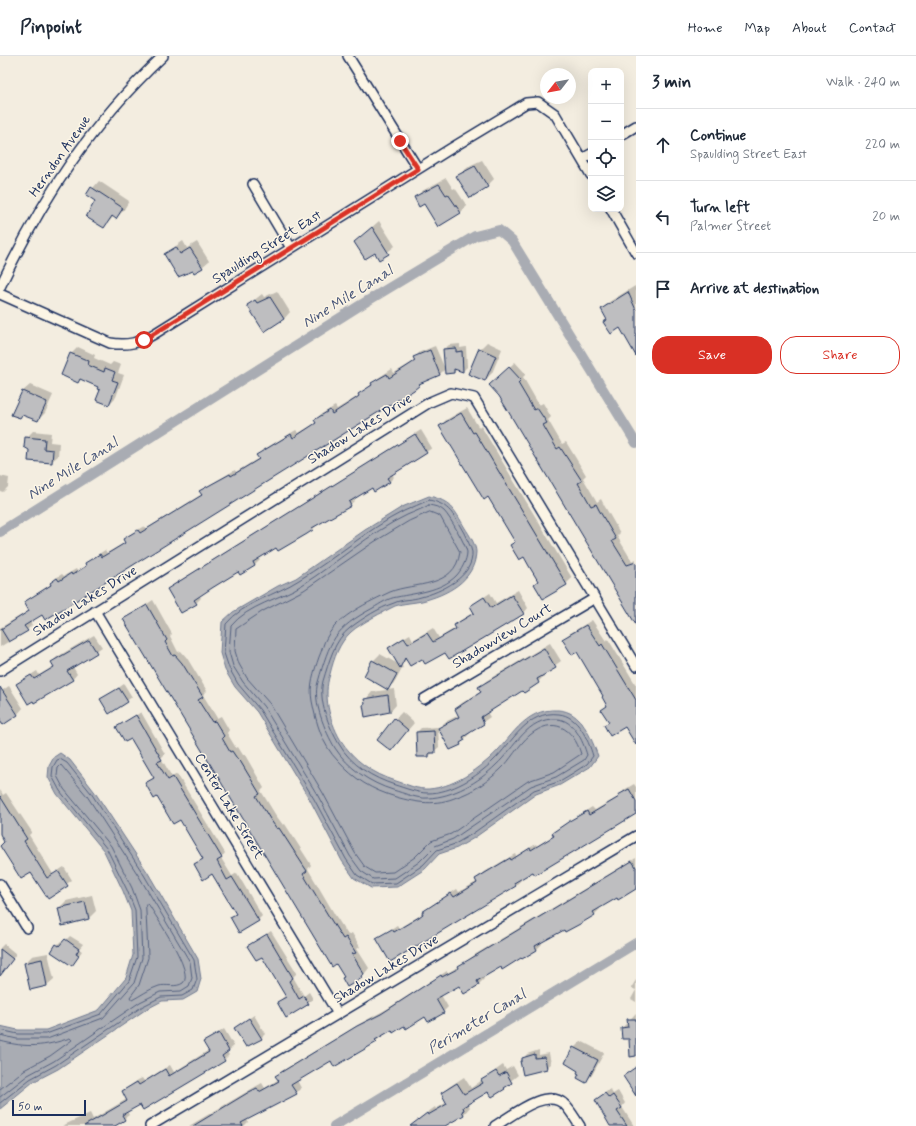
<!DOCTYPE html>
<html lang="en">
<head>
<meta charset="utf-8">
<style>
	body { margin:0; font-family:Mynerve,sans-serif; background:#f6f6f7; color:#1f2937 }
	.controls { position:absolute; right:12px; top:12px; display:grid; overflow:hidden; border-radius:8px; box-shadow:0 4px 16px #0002 }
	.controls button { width:36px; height:36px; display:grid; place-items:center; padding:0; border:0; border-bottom:1px solid #e0e1e3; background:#fff; color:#1f2937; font:20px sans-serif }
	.compass { position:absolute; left:540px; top:12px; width:36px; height:36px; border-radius:50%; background:#fff; box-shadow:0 4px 16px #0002; rotate:239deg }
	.scale { position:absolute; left:12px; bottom:10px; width:74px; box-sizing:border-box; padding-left:4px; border:2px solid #1b2f5e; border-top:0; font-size:11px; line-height:14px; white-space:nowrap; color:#1b2f5e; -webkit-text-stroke:3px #fcf5e5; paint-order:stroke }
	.stop { position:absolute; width:12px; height:12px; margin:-9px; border:3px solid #d93025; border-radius:50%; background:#fff }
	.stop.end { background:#d93025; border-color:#fff; box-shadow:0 1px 4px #0008 }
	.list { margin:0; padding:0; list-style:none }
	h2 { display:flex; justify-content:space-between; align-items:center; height:52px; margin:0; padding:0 16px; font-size:17px }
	h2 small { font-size:13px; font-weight:400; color:#747a83 }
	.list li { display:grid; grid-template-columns:26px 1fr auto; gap:12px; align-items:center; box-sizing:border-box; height:72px; padding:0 16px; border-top:1px solid #e0e1e3 }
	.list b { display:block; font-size:15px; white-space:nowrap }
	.list p { margin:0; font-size:13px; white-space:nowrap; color:#747a83 }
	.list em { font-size:13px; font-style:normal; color:#747a83 }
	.actions { display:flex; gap:8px; padding:12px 16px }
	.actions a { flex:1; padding:9px 0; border:1px solid #d93025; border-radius:16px; text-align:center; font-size:14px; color:#d93025 }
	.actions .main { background:#d93025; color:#fff }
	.icon { flex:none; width:22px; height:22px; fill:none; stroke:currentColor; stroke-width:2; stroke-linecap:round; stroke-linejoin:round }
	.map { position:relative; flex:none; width:636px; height:1070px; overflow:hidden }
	header { display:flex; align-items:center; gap:24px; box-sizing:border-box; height:56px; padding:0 20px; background:#fff; border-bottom:1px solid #e0e1e3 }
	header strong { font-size:19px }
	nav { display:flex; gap:22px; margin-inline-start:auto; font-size:14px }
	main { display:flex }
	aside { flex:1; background:#fff }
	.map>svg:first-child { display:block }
</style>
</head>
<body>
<header>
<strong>Pinpoint</strong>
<nav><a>Home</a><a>Map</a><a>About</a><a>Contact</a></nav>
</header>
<main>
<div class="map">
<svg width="636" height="1070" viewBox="0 0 636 1070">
	<rect width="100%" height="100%" fill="#f3ede0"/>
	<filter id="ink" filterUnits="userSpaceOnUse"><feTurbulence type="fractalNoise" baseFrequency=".025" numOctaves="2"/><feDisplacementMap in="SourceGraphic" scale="8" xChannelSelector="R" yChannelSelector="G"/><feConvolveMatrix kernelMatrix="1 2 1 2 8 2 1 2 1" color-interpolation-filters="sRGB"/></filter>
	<g filter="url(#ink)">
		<path fill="#a9acb3" stroke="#707a91" d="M429 440C451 445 454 453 465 472 469 478 476 489 476 496 475 525 446 539 422 545 413 547 403 547 395 550 383 556 361 567 351 576 339 587 334 602 330 618 323 640 329 663 340 683 353 704 373 718 396 725 406 728 418 734 429 733 451 731 472 718 489 703 511 684 523 652 558 654 582 655 591 682 598 700L590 711 560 729 536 738 474 782 457 792 439 798 425 813 397 831 371 832 354 822 342 805 310 744 257 656 235 631 225 614 220 597 222 566 233 556 278 530 296 522 365 474 402 451Z
			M60 697 70 704 94 735 148 817 198 903 201 923 197 936 183 944 162 945 145 954 58 1013 33 1026 0 1053V970L18 974H46L99 954 126 922 133 899 131 855 123 835 104 795 57 738 48 721 49 710 54 701Z"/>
		<path fill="#0003" d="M482 104 494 123 487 130 470 141 457 120 471 109Z
			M446 122 453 133 455 132 467 150 460 157 424 147 415 142 422 135Z
			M99 125 129 145 123 155 116 162 114 160 104 171 97 145 87 139Z
			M379 165 395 190 379 203 375 196 355 186Z
			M183 185 187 192 197 186 209 205 202 211 193 213 165 198Z
			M635 230 636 233V298L620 271 605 266 608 263 602 253 609 246Z
			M277 235 290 256 284 263 248 249 262 238 264 241Z
			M487 286 502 293 492 317 485 324 480 293Z
			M460 288V292L466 291 467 311 463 315 457 313 454 316 444 293 449 289Z
			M435 290 445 313 440 318 422 325 413 333 30 565 32 569 27 574 0 591V572L30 554 25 546 51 528 56 522 62 518 64 520 76 513 77 515 87 509 86 508 91 503 105 494 107 497 126 486 124 484 129 479 144 470 146 473 202 438 201 436 206 431 235 414 236 416 259 402 258 399 263 394 296 374 299 377 317 366 316 364 320 359 335 350 337 353 360 339 378 322 392 313 394 317 416 304 415 301 420 296Z
			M78 291 95 299 94 302 110 309 113 306 121 309 118 317 124 319 116 341 109 348 99 330 82 322 78 326 71 298Z
			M515 306 526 318 523 321 539 349 543 347 551 361 548 364 562 388 566 386 586 419 583 422 597 446 601 443 604 449 620 477 617 480 632 505 636 503V568L496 324Z
			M30 329 53 339 45 357 38 364 23 358 20 361 13 358 23 335Z
			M467 352 479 372 481 370 572 522 566 528H535L539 524 524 500 512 489 515 485 488 440 440 370 446 364Z
			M421 374 432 392 392 418 394 421 389 426 372 431 354 442 355 444 350 449 317 469 312 474 276 491 258 502 260 504 255 509 240 518 238 515 199 539 201 542 196 547 168 534 173 529Z
			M33 375 51 377 50 386 59 387 58 400 51 406 30 393 26 382Z
			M0 420 9 422 8 431 3 436 0 435Z
			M518 534 528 552 523 558 445 595 422 602H407L401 610 403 611 395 626 388 632 373 605 380 598 400 609 390 592 395 587 410 578 413 584 433 572 439 582 457 571 455 569 461 564 474 556 471 550 490 537 496 547Z
			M153 544 172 578 170 580 178 596 181 595 187 602 207 635 203 639 217 662 221 660 229 674 227 677 236 692 238 691 243 699H245L264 732 261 735 275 758 283 769 285 768 308 804 311 809 308 813 335 859 348 879 352 877 360 891 357 893 369 912 362 921 347 929 345 920 125 563Z
			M592 564 606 585 608 583 636 629V687L625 670 605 669 609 665 603 654 608 649 604 640 577 594 564 584 569 578Z
			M94 579 102 591 73 611 77 618 72 624 33 644 17 628 37 615 39 619 54 610 52 606 57 601Z
			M550 587 561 605 543 618 544 620 538 626 523 633 487 656 490 661 469 676 470 677 460 688 439 672 445 666 459 659 456 653 462 647 482 635 480 631 486 625Z
			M124 628 132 641 109 657 101 644Z
			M9 630 23 652 17 659 0 669V636Z
			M394 633 396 649 390 656 366 647V643L372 636Z
			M141 656 165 698 161 702 172 721 177 718 225 797 221 802 232 820 237 817 262 860 258 864 231 862 237 857 213 817 195 809 203 802 180 763 146 727 154 721 131 681 118 672Z
			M402 656 414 667 391 694 395 663Z
			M438 671 439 691 429 700 417 676 421 672Z
			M634 728 636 731V756L519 822 521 824 516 829 377 883 397 869 399 872 424 857 429 851 457 833 459 836 478 825 476 823 481 818 515 798 516 800 536 788 537 790 555 779 554 777 559 772 592 751 595 754 620 740 624 734Z
			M0 734 3 739 6 737 32 776 29 779 53 818 64 811 72 824 48 842 32 815 22 822 1 789 5 785 0 777Z
			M636 802V832L599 851 600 853 595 858 579 867 564 873 541 886 542 888 537 893 522 902V901L501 910 483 921 484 923 479 928 464 937 459 928 441 939 448 951 443 956 426 960 392 972 376 985 331 1004 297 1024 301 1032 296 1037 247 1063 248 1066 244 1070H189L255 1031 262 1027 265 1032 279 1023 277 1020 282 1015 363 966 387 953 447 915V917L460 910 476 898Z
			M92 839 96 855 89 862 59 852 66 845Z
			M271 875 297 917 293 921 304 940 309 936 313 943 286 960 278 946 286 939 262 900 249 890Z
			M70 880 83 888 79 893 82 895 72 909 57 889 61 885 64 886Z
			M4 888 16 898 0 919V892Z
			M48 897 54 923 47 929 31 933 25 907 32 900Z
			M636 924V946L631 943 636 934 631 932Z
			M636 957V990L622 972Z
			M254 959 265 978 261 982 235 972Z
			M224 973 234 990 227 996 229 999 224 1004 140 1047 127 1055 129 1059 114 1070H62L90 1057 93 1063 127 1043 123 1035 138 1024 142 1022 144 1025 170 1009 174 1016 209 994 204 987Z
			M581 985 604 997 592 1019 585 1026 581 1018 574 992Z
			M539 994V999L549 997 551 1008 546 1012 521 1006 527 998Z
			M503 1009 506 1014 513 1010 518 1019 492 1040 489 1035 470 1046 468 1048 470 1051 464 1058 445 1070H414L420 1062 435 1051 436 1053 447 1046 442 1037 449 1031 464 1021 471 1032Z
			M610 1033 613 1038 618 1035 625 1047 622 1051 634 1070H615L596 1044Z"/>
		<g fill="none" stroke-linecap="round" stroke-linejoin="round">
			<path stroke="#546180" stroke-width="1" d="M429 444C450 448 454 460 464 477 466 482 471 490 472 496 474 521 440 536 421 541 412 544 402 543 394 547 379 552 363 562 350 572 334 584 329 606 323 625 318 645 329 671 339 688 351 709 373 722 395 729 405 732 417 737 428 737 451 737 477 721 493 705 512 687 527 654 559 658 578 660 588 683 593 700L587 708 573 717 558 726 534 734 472 778 455 788 437 794 423 809 396 827 372 828 357 819 346 803 314 743 260 654 238 628 229 612 224 597 226 568C244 546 276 539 299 524 335 503 366 474 404 455 412 451 421 448 429 444Z
				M429 449C434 450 440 451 444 455 450 461 466 489 467 496 467 504 461 515 456 520 441 535 416 537 397 541 388 542 380 548 373 552 334 573 330 584 318 626 312 645 325 675 335 692 348 712 370 727 393 734 404 737 417 743 428 742 453 741 479 726 496 709 515 692 527 661 557 663 574 664 583 685 587 699L584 704 556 721 531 730 453 783 435 790 419 806 395 822 373 823 361 815 350 800 318 740 264 651 243 626 233 610 229 596 231 570C248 549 280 543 302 529 337 507 369 477 407 459 414 456 422 453 429 449Z
				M430 456 440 460 460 496C455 533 414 526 390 536 369 546 338 560 327 581 323 587 322 595 319 601 314 616 309 629 312 645 316 666 322 689 338 705 354 723 372 734 396 741 417 747 436 750 457 741 473 736 488 725 500 714 511 704 518 689 530 679 553 660 573 671 581 698L554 716 528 725 451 778 431 785 415 801 393 816 375 817 365 811 355 797 323 737 270 648 247 622 239 608 235 595 236 573 263 555 304 534 374 486 409 465Z
				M146 848 149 849C156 861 195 917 183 927 176 932 166 928 159 930 149 933 140 940 132 944L130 941 139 929 148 902Z
				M0 974 18 978H46L101 958 129 925 137 901 135 854 127 834 107 793 60 735 52 720 53 711 57 704 60 703 67 707 91 737 144 819 194 904 197 923 193 934 182 940 161 941 143 950 56 1009 30 1023 0 1047
				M0 979 17 983H47L103 962 134 927 142 902 140 854 132 832 111 790 64 733 57 720 58 712 61 709 87 740 140 822 190 906 192 922 189 930 181 935 160 936 140 946 54 1005 28 1019 0 1041
				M0 985C27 992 44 991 70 982L72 984 50 1000 24 1014 0 1033"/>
			<path stroke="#a9acb3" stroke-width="10" d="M0 476 359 250 475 180 499 174 512 185 636 387
				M334 1070 636 887"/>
		</g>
		<path fill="#bebec0" stroke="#1b2f5e" d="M475 110 488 131 470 142 456 120Z
			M439 128 446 139 448 138 461 157 438 171 424 148 419 151 414 141Z
			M91 131 123 152 116 163 112 160 104 172 86 161 95 145 86 139Z
			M372 171 389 198 379 204 375 197 365 203 354 186Z
			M176 191 180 198 190 192 203 212 194 217 193 215 178 221 164 198Z
			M628 236 636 254V300L620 272 611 278 603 266 607 264 601 253Z
			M270 241 284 263 264 276 247 249 255 244 257 247Z
			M456 292V296L462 295 463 316 454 313V317L445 318 443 293Z
			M479 292 496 300 485 325 468 318Z
			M430 294 440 319 419 328 420 329 414 334 45 564 42 559 24 570 28 575 9 586 1 573 29 555 24 546 51 529 50 527 57 522 59 525 71 517 72 519 86 510 85 507 100 498 102 501 125 487 123 483 138 474 140 477 202 439 199 435 230 418 231 420 259 403 256 399 291 378 293 382 316 367 314 364 330 354 332 358 355 343 359 340 358 338 372 329 371 327 387 318 389 322 415 305 413 301Z
			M70 297 89 305 88 309 104 316 105 312 115 316 112 324 118 326 109 349 96 344 100 334 97 333 98 331 80 323 78 327 61 319Z
			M509 311 521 324 518 327 534 354 537 352 547 367 543 369 557 393 560 391 582 425 578 427 591 450 596 448 599 454 616 483 612 485 627 509 636 506V569L499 340 489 329Z
			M22 335 47 346 38 365 22 359 20 362 11 359Z
			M461 357 473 377 475 376 567 529 543 543 534 528 538 525 529 510 524 501 519 504 510 489 515 486 488 441 484 444 439 370Z
			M415 378 427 397 387 422 390 426 374 436 372 432 349 446 351 450 312 472 313 474 307 478 278 495 276 492 253 506 255 510 240 519 238 516 212 532 194 544 197 548 181 557 167 533Z
			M25 381 45 383 44 393 53 394 52 407 28 405 29 394 24 391Z
			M512 539 524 558 449 603 445 597 425 608 422 603 410 610 405 602 400 612 388 592 404 582 408 588 427 577 433 586 456 573 454 569 474 557 470 550 484 541 491 552Z
			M147 549 167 584 165 586 173 600 175 599 182 607 203 641 198 644 212 666 215 665 224 680 222 682 230 696 232 695 238 704 239 703 260 738 256 740 270 763 277 773 279 772 303 809 307 815 303 818 331 864 343 883 346 881 356 897 352 898 364 918 361 920 362 922 347 931 342 922 344 921 336 908 332 911 123 563Z
			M586 569 600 590 602 588 636 644V689L625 671 610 680 604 669 609 666 601 654 607 650 602 641 603 640 577 596 572 599 562 583Z
			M89 584 97 597 67 615 73 624 34 647 33 645 28 648 16 628 31 619 34 623 54 611 51 606Z
			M544 592 556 612 537 623 539 627 524 637 522 635 481 661 484 668 463 681 465 684 460 687 461 689 450 694 438 672 459 661 455 653 481 636 478 631Z
			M372 604 397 618 388 634 364 620Z
			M0 631 18 659 3 669 0 665Z
			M119 632 128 646 109 658 100 643Z
			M388 639 390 656 365 661 363 649 365 648 364 643Z
			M136 659 162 704 157 706 168 724 173 721 222 802 217 805 227 824 232 821 259 865 239 877 230 861 236 858 212 818 203 824 194 808 203 803 180 764 173 768 157 741 154 743 145 727 154 722 131 683 125 686 116 671Z
			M394 662 408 674 391 695 377 684Z
			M434 675 435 697H429V701H417L416 676Z
			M629 733 636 745V758L535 819 533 816 531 817 514 827 516 830 390 906 376 882 392 873 394 876 419 861 423 858 422 856 451 837 454 841 477 827 475 823 510 802 511 804 530 792 531 794 554 780 552 777 571 764 587 755 589 759 619 741 618 739Z
			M0 740 27 783 24 785 47 822 58 815 68 830 48 843 31 817 21 823 0 790 4 786 0 778Z
			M632 805 636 811V833L618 844 617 842 593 856 595 859 580 868 565 876 564 874 535 890 537 894 522 903 521 902 502 914 501 911 477 925 479 929 464 938 459 930 436 943 444 957 428 966 425 961 406 973 404 970 393 977 392 974 375 984 377 986 334 1011 331 1005 291 1029 297 1038 241 1067 243 1070H193L249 1036 257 1032 259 1036 279 1025 275 1020 357 970 381 958 441 919 442 921 459 912 458 910 470 903Z
			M85 846 89 863 62 870 58 852Z
			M267 878 293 922 289 925 299 943 304 940 309 948 286 962 277 946 286 941 262 901 256 904 247 890Z
			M65 883 79 893 76 898 79 900 72 910 51 896 56 888 59 890Z
			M0 893 13 903 0 920Z
			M42 903 47 930 30 934 24 907Z
			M249 962 262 983 246 991 234 972Z
			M627 963H636V1000L630 1001 629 983H622L621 972 628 971Z
			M219 977 229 995 222 1000 225 1005 143 1054 140 1049 122 1059 125 1064 115 1070H84L127 1045 122 1035 137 1026 139 1029 165 1013 169 1020 209 996 203 986Z
			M573 991 598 1004 586 1027 577 1022 579 1018 577 1017 578 1015 565 1007Z
			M535 998V1002L545 1001 547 1013 523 1019 520 1005H522V1002Z
			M636 1011V1040L623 1020Z
			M496 1015 499 1020 506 1016 512 1027 504 1032 505 1033 492 1041 488 1036 463 1051 464 1054 462 1055 464 1059 445 1070H410L427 1057 428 1059 447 1048 441 1037 457 1027 464 1038 483 1027 481 1024Z
			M605 1037 609 1042 613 1039 622 1052 617 1055 627 1070H610L595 1044Z"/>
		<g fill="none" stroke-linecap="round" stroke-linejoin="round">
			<g stroke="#1b2f5e" stroke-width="12">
				<path id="street" d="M348 0 418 113
					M621 79 636 70
					M582 103 591 98
					M253 128 291 192
					M611 153 636 197
					M0 231C43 141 90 69 163 0
					M0 238 110 287C127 290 139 287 154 278L450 93 526 47 538 46 555 58 591 119
					M95 555 338 958
					M0 615 430 346 451 337 474 342 636 610
					M424 643 595 542
					M0 828 27 872
					M150 1070 636 780
					M495 1070C512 1060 547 1030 565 1049 571 1055 575 1063 580 1070"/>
			</g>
			<use href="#street" stroke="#fcf5e5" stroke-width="9"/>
		</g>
	</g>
	<g fill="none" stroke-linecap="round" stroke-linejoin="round" filter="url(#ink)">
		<path stroke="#d93025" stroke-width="5" d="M144 284 418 113 400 85"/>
	</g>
	<g text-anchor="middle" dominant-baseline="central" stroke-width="3" stroke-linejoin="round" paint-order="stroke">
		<g font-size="14" fill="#1b2f5e" stroke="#fcf5e5">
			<text transform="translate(60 100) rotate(-55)">Herndon Avenue</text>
			<text transform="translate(267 191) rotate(-32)">Spaulding Street East</text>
			<text transform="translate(360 373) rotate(-32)">Shadow Lakes Drive</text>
			<text transform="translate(85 545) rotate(-32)">Shadow Lakes Drive</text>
			<text transform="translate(502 580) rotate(-31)">Shadowview Court</text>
			<text transform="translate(229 750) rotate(59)">Center Lake Street</text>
			<text transform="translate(386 913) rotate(-31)">Shadow Lakes Drive</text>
		</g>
		<g font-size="15" font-style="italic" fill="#465478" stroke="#fcf5e5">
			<text transform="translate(348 241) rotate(-32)">Nine Mile Canal</text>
			<text transform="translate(73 413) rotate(-32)">Nine Mile Canal</text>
			<text transform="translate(477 966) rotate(-31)">Perimeter Canal</text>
		</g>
	</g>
</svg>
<div class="controls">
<button>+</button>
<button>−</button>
<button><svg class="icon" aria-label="locate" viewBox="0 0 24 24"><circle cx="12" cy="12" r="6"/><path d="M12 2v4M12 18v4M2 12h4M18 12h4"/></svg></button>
<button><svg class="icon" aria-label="layers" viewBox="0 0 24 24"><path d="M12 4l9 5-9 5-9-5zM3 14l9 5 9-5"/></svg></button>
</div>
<svg class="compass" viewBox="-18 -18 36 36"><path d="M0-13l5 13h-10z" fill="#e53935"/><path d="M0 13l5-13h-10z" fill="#747a83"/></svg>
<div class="scale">50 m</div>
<div class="stop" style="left:144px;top:284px"></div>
<div class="stop end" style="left:400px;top:85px"></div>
</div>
<aside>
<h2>3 min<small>Walk · 240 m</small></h2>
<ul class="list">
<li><svg class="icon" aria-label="ahead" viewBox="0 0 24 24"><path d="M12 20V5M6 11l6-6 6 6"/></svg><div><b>Continue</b><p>Spaulding Street East</p></div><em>220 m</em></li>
<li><svg class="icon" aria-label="left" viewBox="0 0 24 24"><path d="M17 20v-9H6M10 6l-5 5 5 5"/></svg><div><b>Turn left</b><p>Palmer Street</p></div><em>20 m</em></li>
<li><svg class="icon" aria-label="arrive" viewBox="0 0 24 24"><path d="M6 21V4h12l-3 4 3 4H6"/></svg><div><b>Arrive at destination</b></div></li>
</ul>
<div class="actions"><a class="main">Save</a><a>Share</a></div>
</aside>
</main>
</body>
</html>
